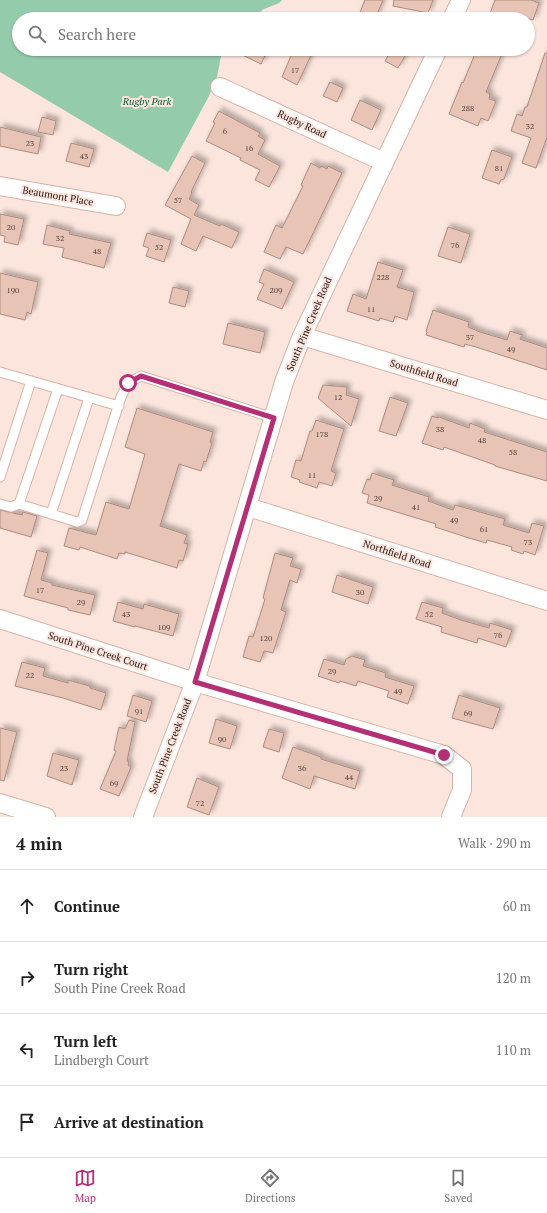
<!DOCTYPE html>
<html lang="en">
<head>
<meta charset="utf-8">
<style>
	body { margin:0; font-family:"PT Serif",serif; background:#f6f6f6; color:#222 }
	.stop { position:absolute; width:12px; height:12px; margin:-9px; border:3px solid #b33077; border-radius:50%; background:#fff }
	.stop.end { background:#b33077; border-color:#fff; box-shadow:0 1px 4px #0008 }
	.list { margin:0; padding:0; list-style:none }
	h2 { display:flex; justify-content:space-between; align-items:center; height:52px; margin:0; padding:0 16px; font-size:17px }
	h2 small { font-size:13px; font-weight:400; color:#767676 }
	.list li { display:grid; grid-template-columns:26px 1fr auto; gap:12px; align-items:center; box-sizing:border-box; height:72px; padding:0 16px; border-top:1px solid #e0e0e0 }
	.list b { display:block; font-size:15px; white-space:nowrap }
	.list p { margin:0; font-size:13px; white-space:nowrap; color:#767676 }
	.list em { font-size:13px; font-style:normal; color:#767676 }
	.icon { flex:none; width:22px; height:22px; fill:none; stroke:currentColor; stroke-width:2; stroke-linecap:round; stroke-linejoin:round }
	.map { position:relative; flex:none; width:547px; height:817px; overflow:hidden }
	.search { position:absolute; background:#fff; box-shadow:0 1px 3px #0004; left:12px; right:12px; top:12px; height:44px; display:flex; align-items:center; gap:10px; box-sizing:border-box; padding:0 14px; border-radius:22px; color:#767676; font-size:15px }
	.sheet { height:340px; background:#fff }
	nav { display:flex; justify-content:space-around; align-items:center; box-sizing:border-box; height:56px; border-top:1px solid #e0e0e0; background:#fff; font-size:11px; color:#767676 }
	nav a { display:grid; justify-items:center; gap:2px }
	nav .on { color:#b33077 }
	.map>svg:first-child { display:block }
</style>
</head>
<body>
<div class="map">
<svg width="547" height="817" viewBox="0 0 547 817">
	<defs>
		<filter id="shadow"><feDropShadow dx="3.5" dy="-3.5" stdDeviation="2" flood-color="#0004"/></filter>
	</defs>
	<rect width="100%" height="100%" fill="#fbe5dd"/>
	<path fill="#94cbab" d="M0 0H282L279 3 262 10 257 19H19V49H224L222 51 217 77 209 96 168 172 0 72Z"/>
	<path fill="#e8c4b7" stroke="#ac8b7f" filter="url(#shadow)" d="M365 0H383L375 19H368L359 15Z
		M394 0H433L428 13 393 6Z
		M495 0H531L539 3 533 20 530 19H488Z
		M230 49H268L261 64Z
		M294 49H314L297 85 282 77Z
		M392 49H409L398 68 385 61Z
		M477 49H504L486 92 490 94 489 99 496 101 488 121 481 118 478 126 449 114 462 82 463 83Z
		M545 53H547V137L536 168 522 163 531 138 511 131 517 114 522 116 525 107H527Z
		M330 82 343 88 337 102 323 96Z
		M360 100 381 110 372 130 351 120Z
		M219 111 260 133 258 136 265 140 258 154 280 166 269 187 255 180 260 170 240 160 241 158 206 141 215 123 213 122Z
		M42 117 56 121 53 135 38 132Z
		M0 127 41 137 38 154 0 146Z
		M71 143 94 149 89 167 66 161Z
		M492 150 512 157 504 179 501 180 499 184 482 178Z
		M192 156 205 163 191 192 192 193 189 199 199 205 194 215 220 226 221 224 239 232 232 248 203 236 196 251 181 244 191 219 165 205Z
		M311 163 320 168 321 166 327 169 328 166 342 173 303 254 286 247 280 259 264 252 276 225 282 228 303 186 301 185Z
		M0 214 24 219 18 245 4 242 5 236 0 235Z
		M47 225 70 231 69 234 111 243 104 268 62 257 64 248 43 244Z
		M448 227 470 234 461 263 438 256Z
		M147 233 171 240 164 262 146 256 149 248 143 246Z
		M378 262 403 270 397 287 414 292 407 320 395 316 393 322 380 318 379 321 347 311 353 294 366 299Z
		M264 269 294 282 282 309 257 299 264 284 259 282Z
		M0 273 38 282 31 314 27 312 25 320 0 314Z
		M173 287 189 291 185 307 169 303Z
		M433 310 469 322 468 327 480 332 507 340 510 331 522 335 520 339 547 348V370L476 347 465 344 464 347 426 335 427 332 426 331Z
		M228 323 265 332 260 353 223 344Z
		M323 385 347 387 346 395 359 399 351 426 318 398Z
		M390 397 408 403 396 436 379 431Z
		M137 408 213 432 210 442 212 443 206 462 204 461 201 471 179 464 160 526 187 535 184 543 188 544 183 561 179 560 177 568 125 552V554L119 553 117 559 80 547 79 550 64 546 69 528 96 535 106 502 129 509 145 454 125 447Z
		M432 416 438 418 439 417 469 428 470 423 485 429 484 432 547 452V481L495 466V465L444 447 443 450 422 443Z
		M316 420 344 429 331 471 336 473 332 486 319 482 317 488 299 482 300 480 291 477 296 460 301 461 310 431H312Z
		M372 473 394 480 392 485 429 497 428 501 453 510 455 505 505 519 503 525 529 533 532 523 544 526 535 555 524 551 523 554 511 550 512 547 487 540 486 543 469 538 435 527 436 524 367 503 369 495 362 493 367 479 370 480Z
		M0 510 22 515 23 512 37 516 31 537 0 528Z
		M37 550 48 553 41 580 52 583V585L95 595 90 615 68 610V608L24 596Z
		M275 553 293 558 290 566 301 569 297 583 290 580 281 610 286 612 273 653 264 651 260 662 243 657 249 636 253 637 265 599 263 598Z
		M337 575 373 587 368 604 332 592Z
		M118 602 143 609 144 604 179 614 173 636 135 626V627L113 621Z
		M422 602 443 608 442 613 461 620 489 628 490 623 512 630 506 647 478 638 477 643 441 632 442 627 416 619Z
		M352 656 365 660 363 666 386 673 385 677 414 686 408 704 387 697 389 691 358 681 356 686 340 681 339 683 318 676 324 659 344 665 346 659Z
		M22 662 45 668 43 676 68 683V680L90 686V688L106 693 101 710 63 698 15 686Z
		M133 695 152 701 146 722 127 716Z
		M459 695 500 708 493 729 452 718Z
		M216 719 237 726 230 749 209 743Z
		M129 720 135 722 127 761 129 762 128 765 131 767 119 796 100 789 116 751 114 750 119 727 125 729Z
		M0 728 17 732 4 781 0 780Z
		M269 729 284 733 279 752 263 747Z
		M293 747 321 757V759L360 771 355 789 314 776 310 789 282 778Z
		M53 753 79 760 72 785 47 776Z
		M197 778 219 787 209 815 187 807Z"/>
	<g fill="none" stroke-linecap="round" stroke-linejoin="round">
		<g stroke="#d6b3a6" stroke-width="11">
			<path id="lane" d="M0 372 119 406
				M0 477 31 381
				M0 504 11 507 19 504 77 522 82 520 121 397 128 383 141 376 274 418
				M19 504 58 389
				M51 514 89 398"/>
		</g>
		<g stroke="#d6b3a6" stroke-width="20">
			<path id="street" d="M452 19 461 0
				M220 87 384 162
				M0 186 116 206
				M302 336 547 410
				M248 507 547 601
				M0 619 195 682 444 755 462 769V790L451 817
				M0 803 46 817
				M143 817 195 682 284 382 302 336 438 49"/>
		</g>
		<use href="#lane" stroke="#fff" stroke-width="9"/>
		<use href="#street" stroke="#fff" stroke-width="18"/>
	</g>
	<g fill="none" stroke-linecap="round" stroke-linejoin="round">
		<path stroke="#b33077" stroke-width="5" d="M128 383 141 376 274 418 195 682 444 755"/>
	</g>
	<g text-anchor="middle" dominant-baseline="central" stroke-width="4" stroke-linejoin="round" paint-order="stroke">
		<g font-size="8" fill="#55423b">
			<text x="295" y="70">17</text>
			<text x="468" y="108">288</text>
			<text x="530" y="126">32</text>
			<text x="225" y="131">6</text>
			<text x="30" y="143">23</text>
			<text x="249" y="148">16</text>
			<text x="84" y="156">43</text>
			<text x="499" y="168">81</text>
			<text x="178" y="200">57</text>
			<text x="11" y="227">20</text>
			<text x="60" y="238">32</text>
			<text x="455" y="245">76</text>
			<text x="159" y="247">52</text>
			<text x="97" y="251">48</text>
			<text x="383" y="277">228</text>
			<text x="13" y="290">190</text>
			<text x="276" y="290">209</text>
			<text x="371" y="309">11</text>
			<text x="470" y="337">37</text>
			<text x="511" y="349">49</text>
			<text x="338" y="397">12</text>
			<text x="440" y="429">38</text>
			<text x="322" y="434">178</text>
			<text x="482" y="440">48</text>
			<text x="513" y="452">58</text>
			<text x="312" y="475">11</text>
			<text x="378" y="498">29</text>
			<text x="416" y="507">41</text>
			<text x="454" y="520">49</text>
			<text x="484" y="529">61</text>
			<text x="528" y="542">73</text>
			<text x="40" y="590">17</text>
			<text x="360" y="592">30</text>
			<text x="81" y="602">29</text>
			<text x="126" y="614">43</text>
			<text x="429" y="614">52</text>
			<text x="164" y="627">109</text>
			<text x="498" y="635">76</text>
			<text x="266" y="638">120</text>
			<text x="332" y="671">29</text>
			<text x="30" y="675">22</text>
			<text x="398" y="691">49</text>
			<text x="139" y="711">91</text>
			<text x="468" y="713">69</text>
			<text x="222" y="739">90</text>
			<text x="64" y="768">23</text>
			<text x="302" y="768">36</text>
			<text x="349" y="777">44</text>
			<text x="114" y="783">69</text>
			<text x="200" y="803">72</text>
		</g>
		<g font-size="10" font-style="italic" fill="#045b39" stroke="#fbe5dd">
			<text x="147" y="101">Rugby Park</text>
		</g>
		<g font-size="10" fill="#241712" stroke="#fbe5dd">
			<text transform="translate(302 124) rotate(25)">Rugby Road</text>
			<text transform="translate(58 196) rotate(10)">Beaumont Place</text>
			<text transform="translate(309 324) rotate(-67)">South Pine Creek Road</text>
			<text transform="translate(424 373) rotate(17)">Southfield Road</text>
			<text transform="translate(397 554) rotate(18)">Northfield Road</text>
			<text transform="translate(98 651) rotate(18)">South Pine Creek Court</text>
			<text transform="translate(170 746) rotate(-69)">South Pine Creek Road</text>
		</g>
	</g>
</svg>
<div class="stop" style="left:128px;top:383px"></div>
<div class="stop end" style="left:444px;top:755px"></div>
<div class="search"><svg class="icon" aria-label="search" viewBox="0 0 24 24"><circle cx="10" cy="10" r="6"/><path d="M15 15l6 6"/></svg>Search here</div>
</div>
<section class="sheet">
<h2>4 min<small>Walk · 290 m</small></h2>
<ul class="list">
<li><svg class="icon" aria-label="ahead" viewBox="0 0 24 24"><path d="M12 20V5M6 11l6-6 6 6"/></svg><div><b>Continue</b></div><em>60 m</em></li>
<li><svg class="icon" aria-label="right" viewBox="0 0 24 24"><path d="M7 20v-9h11M14 6l5 5-5 5"/></svg><div><b>Turn right</b><p>South Pine Creek Road</p></div><em>120 m</em></li>
<li><svg class="icon" aria-label="left" viewBox="0 0 24 24"><path d="M17 20v-9H6M10 6l-5 5 5 5"/></svg><div><b>Turn left</b><p>Lindbergh Court</p></div><em>110 m</em></li>
<li><svg class="icon" aria-label="arrive" viewBox="0 0 24 24"><path d="M6 21V4h12l-3 4 3 4H6"/></svg><div><b>Arrive at destination</b></div></li>
</ul>
</section>
<nav>
<a class="on"><svg class="icon" aria-label="map" viewBox="0 0 24 24"><path d="M3 6l6-2 6 2 6-2v14l-6 2-6-2-6 2zM9 4v14M15 6v14"/></svg>Map</a>
<a><svg class="icon" aria-label="directions" viewBox="0 0 24 24"><path d="M12 3l9 9-9 9-9-9zM9 14v-3h6M13 9l2 2-2 2"/></svg>Directions</a>
<a><svg class="icon" aria-label="saved" viewBox="0 0 24 24"><path d="M7 4h10v16l-5-4-5 4z"/></svg>Saved</a>
</nav>
</body>
</html>
